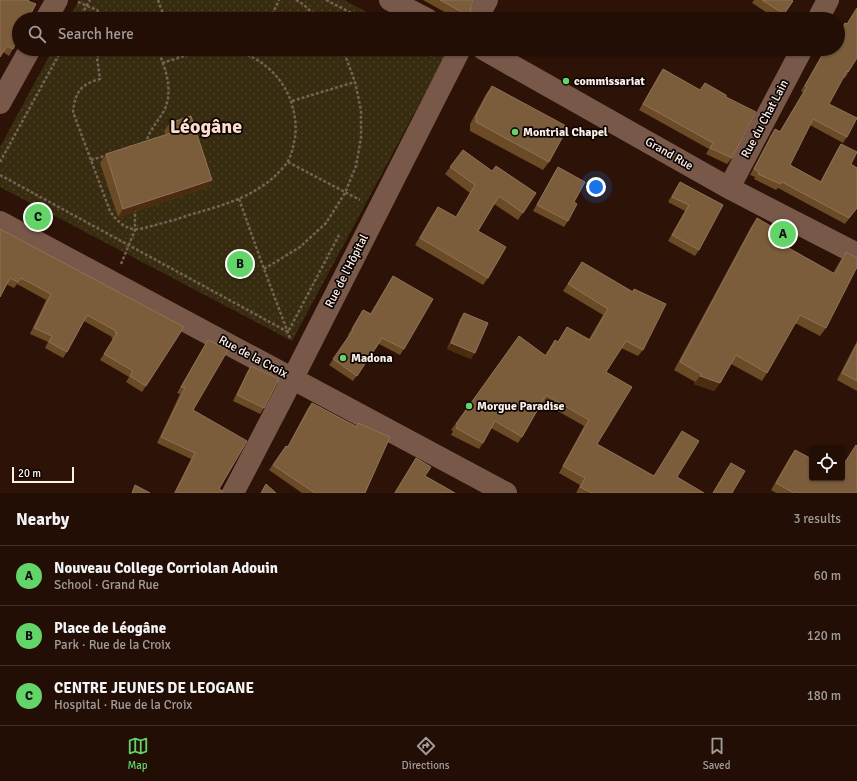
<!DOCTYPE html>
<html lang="en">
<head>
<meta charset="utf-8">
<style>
	body { margin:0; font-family:Signika,sans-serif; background:#2e1c13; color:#f1f3f6 }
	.controls { position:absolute; right:12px; bottom:12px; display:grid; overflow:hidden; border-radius:4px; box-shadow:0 1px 3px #0004 }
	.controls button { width:36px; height:36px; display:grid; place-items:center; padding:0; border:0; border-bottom:1px solid #3f2e27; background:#220e05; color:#f1f3f6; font:20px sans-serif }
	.scale { position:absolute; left:12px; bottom:10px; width:62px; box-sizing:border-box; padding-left:4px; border:2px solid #fdf1ec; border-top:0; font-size:11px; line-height:14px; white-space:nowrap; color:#fdf1ec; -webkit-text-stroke:3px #0d0401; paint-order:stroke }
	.you { position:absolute; left:596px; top:187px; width:14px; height:14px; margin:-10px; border:3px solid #fff; border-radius:50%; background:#1a73e8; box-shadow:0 0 0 6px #1a73e833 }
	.badge { display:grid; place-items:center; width:26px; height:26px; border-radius:50%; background:#63d468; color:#111; font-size:13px; font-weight:700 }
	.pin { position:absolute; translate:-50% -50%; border:2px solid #fff; box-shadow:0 1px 4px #0006 }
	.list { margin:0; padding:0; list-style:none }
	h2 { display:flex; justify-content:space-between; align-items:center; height:52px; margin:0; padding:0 16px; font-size:17px }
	h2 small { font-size:13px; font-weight:400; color:#a29c9a }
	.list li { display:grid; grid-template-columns:26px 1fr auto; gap:12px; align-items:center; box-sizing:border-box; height:60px; padding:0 16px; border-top:1px solid #3f2e27 }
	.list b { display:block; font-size:15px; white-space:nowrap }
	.list p { margin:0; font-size:13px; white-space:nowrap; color:#a29c9a }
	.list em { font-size:13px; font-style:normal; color:#a29c9a }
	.icon { flex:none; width:22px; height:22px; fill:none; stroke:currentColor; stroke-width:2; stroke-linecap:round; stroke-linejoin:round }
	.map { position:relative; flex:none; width:857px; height:493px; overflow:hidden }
	.search { position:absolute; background:#220e05; box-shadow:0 1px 3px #0004; left:12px; right:12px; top:12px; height:44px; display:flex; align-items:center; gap:10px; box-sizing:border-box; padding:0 14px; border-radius:22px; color:#a29c9a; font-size:15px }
	.sheet { height:232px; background:#220e05 }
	nav { display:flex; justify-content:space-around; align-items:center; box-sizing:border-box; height:56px; border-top:1px solid #3f2e27; background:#220e05; font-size:11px; color:#a29c9a }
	nav a { display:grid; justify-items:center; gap:2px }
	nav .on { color:#63d468 }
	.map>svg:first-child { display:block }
</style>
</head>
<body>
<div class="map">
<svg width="857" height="493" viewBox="0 0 857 493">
	<defs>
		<pattern id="grass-dots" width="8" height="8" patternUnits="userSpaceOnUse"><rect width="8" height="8" fill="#382c10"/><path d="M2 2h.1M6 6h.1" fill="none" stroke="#4c4127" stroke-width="1.8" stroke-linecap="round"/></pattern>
	</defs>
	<rect width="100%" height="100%" fill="#2d1307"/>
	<path fill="url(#grass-dots)" d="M79 0H344L380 19H69Z
		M53 49H437L446 54 292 341 0 187V147Z"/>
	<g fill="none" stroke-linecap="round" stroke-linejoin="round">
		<path stroke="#766157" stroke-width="2.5" stroke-dasharray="3 2" stroke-linecap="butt" d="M158 0 165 19
			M296 0 303 4 319 19
			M326 0 363 19
			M78 2 97 10 104 19
			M79 19 90 0
			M270 19 279 0
			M100 49 97 58 100 79C81 84 75 92 73 112L110 211C116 220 123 227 133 229 138 230 144 228 148 227 162 223 176 220 189 215 220 206 252 198 276 175 280 171 285 166 288 161 292 154 293 146 295 138 297 123 294 107 288 94 278 73 258 56 235 51 230 50 225 50 220 49
			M176 49 179 57
			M421 49 433 56
			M251 56 255 49
			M162 63 203 50 218 49
			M292 101 355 82
			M146 144C148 132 156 124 162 114 175 94 166 68 157 49
			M91 160 107 155
			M0 162 62 49
			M288 162 360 200
			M0 175 288 332 339 235
			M239 199 264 269 290 338
			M121 264 135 230V211
			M264 269 300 247 326 223 345 193 356 166 361 138V110L355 82 347 60 341 49"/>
		<path stroke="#785849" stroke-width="22" d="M390 0 427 19
			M46 19 57 0
			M477 19 487 0
			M818 19 828 0
			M483 49 729 188 857 254
			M0 103 30 49
			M729 188 802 49
			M0 222 506 493
			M233 493 298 368 460 49"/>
	</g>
	<path fill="#6b4a26" d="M0 0 13 49 9 56 3 52Z
		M423 0H474L471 6 470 14 466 19H457Z
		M754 0H791L793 1 781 19H777L752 3Z
		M857 7V58L845 78 843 77 829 104 847 137 843 143 810 125 790 165 820 182 837 150 841 144 851 164 857 208 845 224 778 188 776 190 754 179 755 177 750 175 771 135 775 129 780 131 803 92 801 91 825 49H838V35L845 23 847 24Z
		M663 69 700 90 705 83 726 97 732 158 727 164 706 154 709 149 639 110 659 75Z
		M492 86 549 162 543 170 470 131V124L486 94Z
		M170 123 212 180 206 188 118 217 100 163 106 154 166 135 164 131Z
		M463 150 492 171 536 193 518 220 494 204 478 231 488 278 483 285 415 245 433 214 438 207 456 217 470 193 445 174Z
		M558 167 568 221 564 227 533 211 554 173Z
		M680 182 723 205 699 250 695 256 668 241 685 211 668 202 676 188Z
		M757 218 769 237 833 273 840 261 846 252 826 328 820 336 795 323 767 373 762 381 731 364 720 383 714 391 694 384 695 382 674 370 751 227Z
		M0 229 184 327 142 392 126 382 129 377 100 360 113 339 111 338 112 337 84 321 67 352 63 358 45 348 48 342 30 334 46 300 17 284 14 288 6 284Z
		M582 262 632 292 634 289 643 350 638 356 621 348 606 372 597 444 654 476 682 431 677 477 704 493H576L580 485 559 473 584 426 542 402 522 437 518 443 491 428 483 443 479 449 451 435 453 431 451 430 519 336 545 355 555 340 558 342 567 327 589 339 603 315 563 291Z
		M393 276 404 349 400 355 379 344 353 381 329 365 349 336 348 335 363 310 370 314Z
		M464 313 471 359 447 349 460 319Z
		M208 340 193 410 219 489 222 493H174L191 459 157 443 180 394 177 393 204 346Z
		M857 341V391L837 380Z
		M251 366 264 408 260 414 233 401 247 372Z
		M312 403 356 426 358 423 365 493H302L269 470 286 446 287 447 308 408Z
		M795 450 842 478 857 493H776L771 490 790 457Z
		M416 458 425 476 455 493H394Z
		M731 463 732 493H713L726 470Z"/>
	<path fill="#4c2c11" d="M462 12 470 14 466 19H457Z
		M212 180 206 188 118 217 123 209Z
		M451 343 475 353 471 359 447 349Z
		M700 376 720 383 714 391 694 384Z"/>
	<path fill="#7b5c3b" stroke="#8f7357" d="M0 0H29L28 1 36 4 28 19H19V38L13 49 7 46 0 57Z
		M440 0H474L471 6 470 14 462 12Z
		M762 0H791L793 1 784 14Z
		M857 8V58L848 72 847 71 829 104 857 118 847 137 813 119 790 165 821 182 841 144 857 152 851 164 857 168V208L849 218 782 182 780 184 758 174 759 172 754 169 775 129 780 132 807 87 805 86 826 49H838V36L845 23 847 24Z
		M663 69 700 90 705 83 726 95V97L756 112 732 158 710 148 713 143 643 104Z
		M492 86 568 127 549 162 476 122V116Z
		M191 116 212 180 123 209 106 154 174 132 170 123Z
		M463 150 492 171 496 166 536 193 523 213 499 196 478 231 506 247 488 278 420 238 438 207 456 217 475 185 450 167Z
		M558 167 585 182 574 202 577 204 568 221 537 205Z
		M680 182 723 205 699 250 672 235 689 205 672 197Z
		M757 218 774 228 769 237 835 274 846 252 857 258V267L826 328 800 315 767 373 736 355 720 383 700 376 701 374 680 362Z
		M0 229 184 327 146 386 130 376 133 371 104 354 117 333H115L116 331 87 315 67 352 49 342 52 336 34 328 51 294 21 278 18 282 10 278 0 297Z
		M582 262 633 292 634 289 666 304 643 350 626 341 606 372 632 387 597 444 654 476 682 431 699 441 677 477 704 493H592L580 487 585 478 563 466 589 420 546 395 522 437 495 421 483 443 456 428 458 425 456 424 519 336 546 356 555 340 558 342 567 327 590 340 608 309 568 284Z
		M393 276 433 299 404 349 382 338 357 376 333 359 353 330 352 329 363 310 371 314Z
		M464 313 488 323 475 353 451 343Z
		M208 340 228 350 193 410 247 441 219 489 223 491 222 493H175L195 453 161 437 185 388 181 387Z
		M857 344V381L842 373Z
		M251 366 279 379 264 408 237 395Z
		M312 403 357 427 358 423 390 437 365 493H315L273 465 286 446 288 447Z
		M856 445 857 446V493H799L795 491 794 493 776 483 795 450 812 459V478H842V467Z
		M416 458 431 467 425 476 455 493H395Z
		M731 463 745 471 732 493H713Z
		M266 484 276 493H261Z
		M135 485 150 493H132Z"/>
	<g fill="#63d468" stroke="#0d0401" stroke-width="1.5">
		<circle cx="566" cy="81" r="4"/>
		<circle cx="515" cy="132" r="4"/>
		<circle cx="343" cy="358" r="4"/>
		<circle cx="469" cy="406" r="4"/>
	</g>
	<g text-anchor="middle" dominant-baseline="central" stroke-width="3.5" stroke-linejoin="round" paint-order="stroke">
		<g font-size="12" font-weight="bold" fill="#fdf1ec" stroke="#0d0401" text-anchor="start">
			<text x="574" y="81">commissariat</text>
			<text x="523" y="132">Montrial Chapel</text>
			<text x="351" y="358">Madona</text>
			<text x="477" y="406">Morgue Paradise</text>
		</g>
		<g font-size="12" fill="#fdf1ec" stroke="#0d0401">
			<text transform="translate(765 119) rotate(-62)">Rue du Chat Lain</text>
			<text transform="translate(669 154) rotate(30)">Grand Rue</text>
			<text transform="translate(347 271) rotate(-63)">Rue de l'Hôpital</text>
			<text transform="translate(253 357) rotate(28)">Rue de la Croix</text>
		</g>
		<g font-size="20" font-weight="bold" fill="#fbddcf" stroke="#0d0401">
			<text x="206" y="126">Léogâne</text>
		</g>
	</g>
</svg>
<div class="controls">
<button><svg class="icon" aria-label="locate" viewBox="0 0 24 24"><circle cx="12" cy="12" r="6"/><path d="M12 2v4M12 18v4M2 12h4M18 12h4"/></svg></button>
</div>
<div class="scale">20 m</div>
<div class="you"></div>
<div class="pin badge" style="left:783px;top:234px">A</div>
<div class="pin badge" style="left:240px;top:264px">B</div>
<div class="pin badge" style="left:38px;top:217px">C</div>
<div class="search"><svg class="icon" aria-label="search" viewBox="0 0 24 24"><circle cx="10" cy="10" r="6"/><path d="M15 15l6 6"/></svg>Search here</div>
</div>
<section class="sheet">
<h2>Nearby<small>3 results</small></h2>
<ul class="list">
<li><span class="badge">A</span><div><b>Nouveau College Corriolan Adouin</b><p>School · Grand Rue</p></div><em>60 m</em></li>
<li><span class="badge">B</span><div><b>Place de Léogâne</b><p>Park · Rue de la Croix</p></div><em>120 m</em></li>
<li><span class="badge">C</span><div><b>CENTRE JEUNES DE LEOGANE</b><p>Hospital · Rue de la Croix</p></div><em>180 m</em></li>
</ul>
</section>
<nav>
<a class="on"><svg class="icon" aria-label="map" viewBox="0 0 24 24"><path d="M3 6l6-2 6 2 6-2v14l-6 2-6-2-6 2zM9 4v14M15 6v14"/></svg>Map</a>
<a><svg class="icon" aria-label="directions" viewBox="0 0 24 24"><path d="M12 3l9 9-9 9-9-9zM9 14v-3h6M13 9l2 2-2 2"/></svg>Directions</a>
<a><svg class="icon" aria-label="saved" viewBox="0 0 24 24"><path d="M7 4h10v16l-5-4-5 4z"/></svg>Saved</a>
</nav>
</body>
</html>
